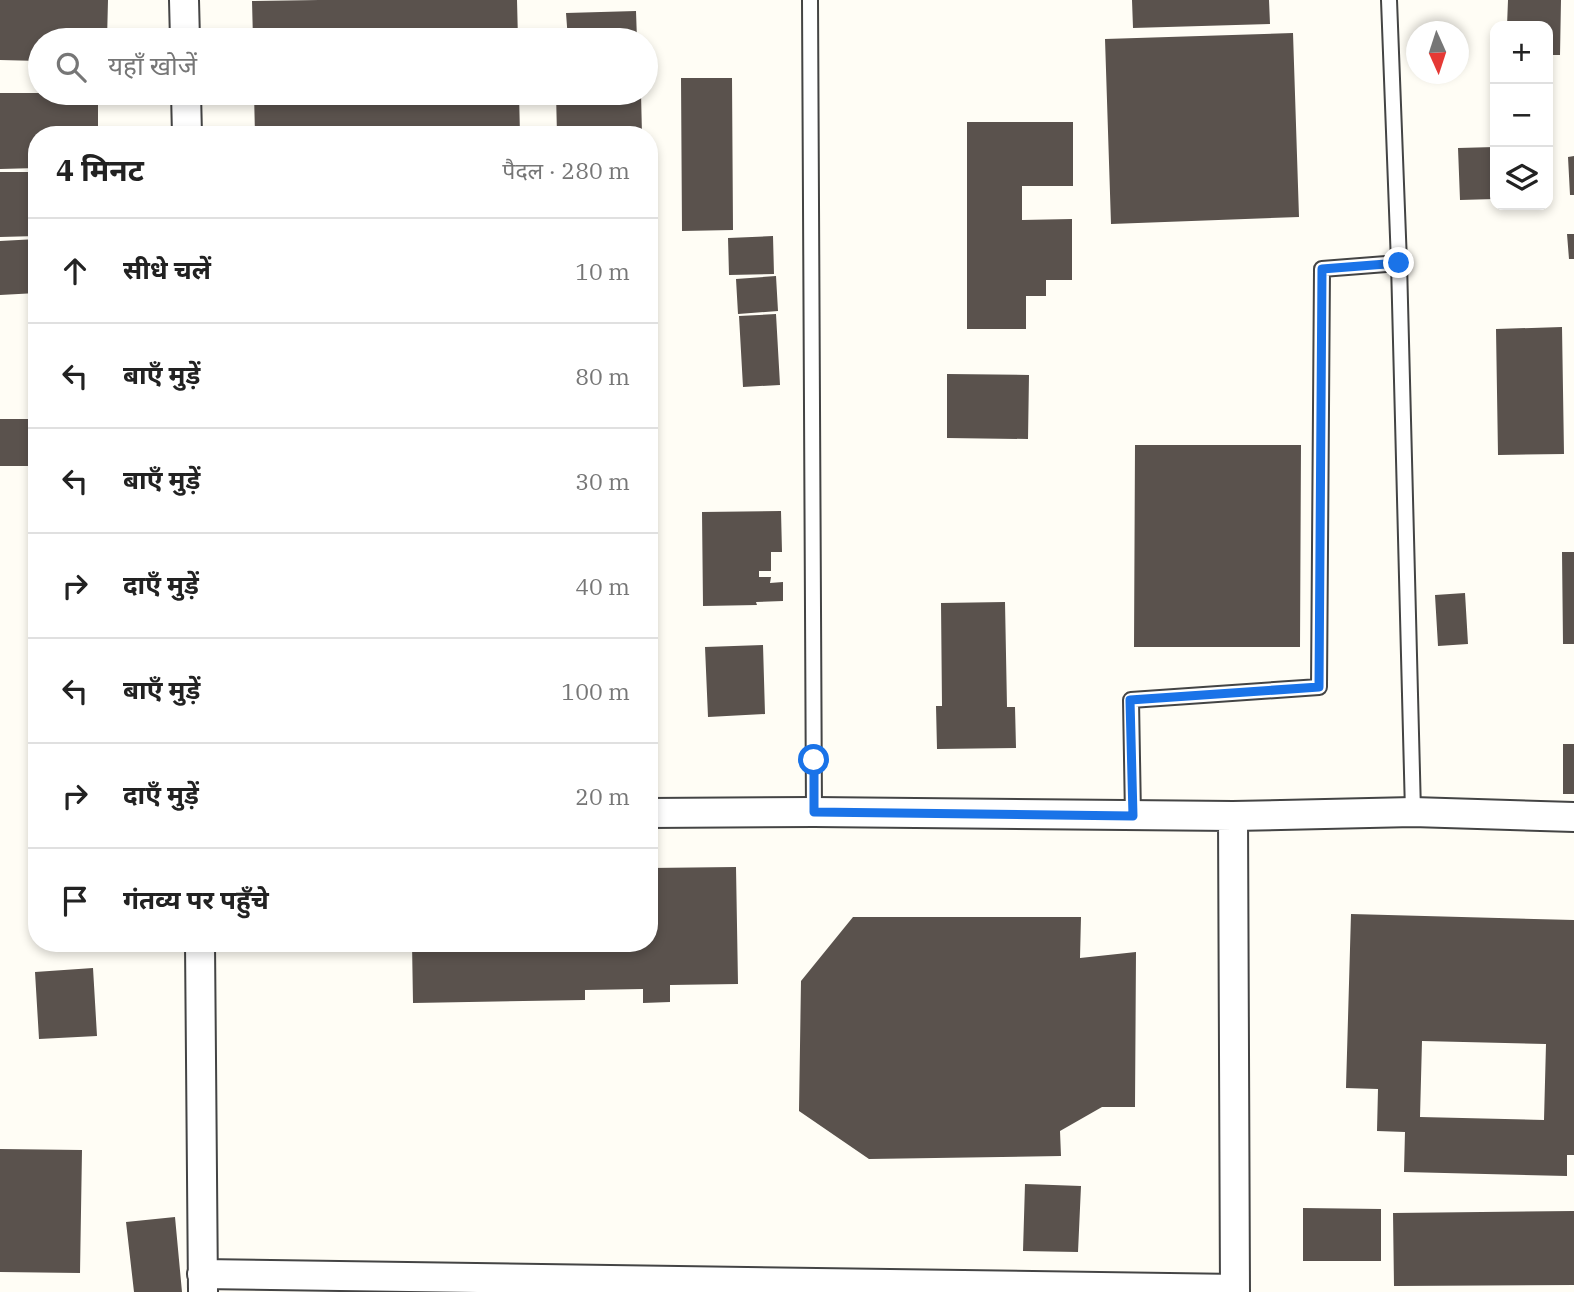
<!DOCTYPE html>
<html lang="hi">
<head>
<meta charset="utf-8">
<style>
	body { margin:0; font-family:"IBM Plex Serif","Noto Sans Devanagari",serif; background:#f2f2f2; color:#222 }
	.controls { position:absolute; right:21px; top:21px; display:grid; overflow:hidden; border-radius:14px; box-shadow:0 4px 10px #0003 }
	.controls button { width:63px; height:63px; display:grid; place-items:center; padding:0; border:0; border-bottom:2px solid #e0e0e0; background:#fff; color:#222; font:35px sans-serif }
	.compass { position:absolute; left:1406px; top:21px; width:63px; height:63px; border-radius:50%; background:#fff; box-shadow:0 4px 10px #0003; rotate:177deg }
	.stop { position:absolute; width:21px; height:21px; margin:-16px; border:5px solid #1a73e8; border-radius:50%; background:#fff }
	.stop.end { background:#1a73e8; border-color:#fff; box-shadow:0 2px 7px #0008 }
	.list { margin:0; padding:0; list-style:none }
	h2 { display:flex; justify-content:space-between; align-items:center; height:91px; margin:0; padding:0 28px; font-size:30px }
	h2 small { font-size:23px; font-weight:400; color:#767676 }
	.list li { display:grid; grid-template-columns:46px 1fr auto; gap:21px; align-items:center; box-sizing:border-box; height:105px; padding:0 28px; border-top:2px solid #e0e0e0 }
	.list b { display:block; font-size:26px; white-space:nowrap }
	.list em { font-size:23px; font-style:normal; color:#767676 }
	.icon { flex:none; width:38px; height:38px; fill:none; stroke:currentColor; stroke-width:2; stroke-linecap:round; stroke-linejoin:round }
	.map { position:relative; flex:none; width:1574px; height:1292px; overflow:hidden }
	.search { position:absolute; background:#fff; box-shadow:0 4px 10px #0003; left:28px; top:28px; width:630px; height:77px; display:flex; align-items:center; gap:18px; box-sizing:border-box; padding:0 24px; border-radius:38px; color:#767676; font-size:26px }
	.panel { position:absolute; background:#fff; box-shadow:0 4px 10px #0003; left:28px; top:126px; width:630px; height:826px; border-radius:28px }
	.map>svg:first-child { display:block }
</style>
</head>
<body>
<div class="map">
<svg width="1574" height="1292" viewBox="0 0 1574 1292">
	<rect width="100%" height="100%" fill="#fffdf5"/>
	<path fill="#5a524d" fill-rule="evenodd" d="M0 0H108L107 40H40V61L0 60Z
		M319 0H517L518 40H253L252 1Z
		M1132 0H1269L1270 24 1133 28Z
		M1508 0H1561L1560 55H1548V26H1507Z
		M636 11 637 40H568L566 13Z
		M1293 33 1299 217 1111 224 1105 39Z
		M681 78H732L733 230 682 231Z
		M0 93H98V135H37V168L0 169Z
		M254 93H519L520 135H255Z
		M556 93H641L642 135H557Z
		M967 122H1073V186H1022V220L1072 219V280H1046V296H1026V329H967Z
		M1495 147V199L1460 200 1458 148Z
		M1574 156V195H1570L1568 157Z
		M0 172H37V236L0 237Z
		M1567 234H1574V259H1569Z
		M773 236 774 274 729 275 728 238Z
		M37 239V293L0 295V241Z
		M776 276 778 311 738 314 736 279Z
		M776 314 780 385 743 387 739 316Z
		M1562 327 1564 454 1498 455 1496 329Z
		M947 374 1029 375 1028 439 947 438Z
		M0 419H37V466H0Z
		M1135 445H1301L1300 647H1134Z
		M781 511 782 552H771V571H759V577H771L770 583 783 582V601L756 602 757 605 703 606 702 512Z
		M1562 552H1574V644H1563Z
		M649 559H656L653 670H649Z
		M1465 593 1468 644 1438 646 1435 595Z
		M1005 602 1007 707H1015L1016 748 937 749 936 706H942L941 603Z
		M763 645 765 714 708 717 705 647Z
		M1563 744H1574V794H1563Z
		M736 867 738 984 670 985V1002L643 1003V989L585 990V1000L413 1003 412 943H649V868Z
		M1351 914 1574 920V1155H1567V1176L1404 1172 1405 1132 1377 1131 1378 1089 1346 1088ZM1422 1041 1546 1044 1544 1120 1420 1117Z
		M853 917H1081L1080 958 1136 952 1135 1107H1102L1060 1131 1061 1156 869 1159 799 1111 801 981Z
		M93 968 97 1036 39 1039 35 972Z
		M0 1149 82 1150 80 1273 0 1272Z
		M1025 1184 1081 1186 1078 1252 1023 1251Z
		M1303 1208 1381 1209V1261H1303Z
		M1574 1211V1285L1394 1286 1393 1213Z
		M175 1217 182 1292H134L126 1222Z"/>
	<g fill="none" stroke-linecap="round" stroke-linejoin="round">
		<g stroke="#444" stroke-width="18">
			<path id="lane" d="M810 0 814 812
				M1389 0 1399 263 1413 812
				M1133 816 1131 700 1319 687 1322 269 1399 263"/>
		</g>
		<g stroke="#444" stroke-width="32">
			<path id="street" d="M184 0 185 40
				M186 93 187 135
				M649 813 814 812 1233 816 1413 812 1574 817
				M1233 816 1235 1292
				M200 943 203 1292
				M202 1274C547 1280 891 1284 1235 1289"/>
		</g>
		<use href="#lane" stroke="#fff" stroke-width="14"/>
		<use href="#street" stroke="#fff" stroke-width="28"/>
	</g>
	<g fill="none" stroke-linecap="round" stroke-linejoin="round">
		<path stroke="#1a73e8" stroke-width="9" d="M814 760V812L1133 816 1130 700 1319 687 1322 269 1399 263"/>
	</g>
</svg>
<div class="controls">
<button>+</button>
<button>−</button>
<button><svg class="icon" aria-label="layers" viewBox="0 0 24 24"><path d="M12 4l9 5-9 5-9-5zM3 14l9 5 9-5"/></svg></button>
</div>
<svg class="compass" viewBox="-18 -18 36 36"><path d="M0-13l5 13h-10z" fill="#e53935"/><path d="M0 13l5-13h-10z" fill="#767676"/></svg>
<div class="stop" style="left:814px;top:760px"></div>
<div class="stop end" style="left:1399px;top:263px"></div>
<div class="search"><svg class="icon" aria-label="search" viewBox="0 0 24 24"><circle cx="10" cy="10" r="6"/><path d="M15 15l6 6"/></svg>यहाँ खोजें</div>
<section class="panel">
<h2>4 मिनट<small>पैदल · 280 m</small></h2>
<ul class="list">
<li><svg class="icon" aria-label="ahead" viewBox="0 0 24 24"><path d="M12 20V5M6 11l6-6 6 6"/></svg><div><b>सीधे चलें</b></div><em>10 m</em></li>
<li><svg class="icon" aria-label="left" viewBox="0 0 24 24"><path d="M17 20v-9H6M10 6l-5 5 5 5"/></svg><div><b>बाएँ मुड़ें</b></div><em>80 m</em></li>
<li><svg class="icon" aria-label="left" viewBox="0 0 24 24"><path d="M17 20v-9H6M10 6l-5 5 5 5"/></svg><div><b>बाएँ मुड़ें</b></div><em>30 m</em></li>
<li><svg class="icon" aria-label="right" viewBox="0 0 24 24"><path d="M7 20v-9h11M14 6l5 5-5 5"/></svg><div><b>दाएँ मुड़ें</b></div><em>40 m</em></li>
<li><svg class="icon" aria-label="left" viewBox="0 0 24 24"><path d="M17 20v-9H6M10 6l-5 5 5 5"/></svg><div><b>बाएँ मुड़ें</b></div><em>100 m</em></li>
<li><svg class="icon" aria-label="right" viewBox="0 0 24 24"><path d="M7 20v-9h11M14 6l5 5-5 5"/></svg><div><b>दाएँ मुड़ें</b></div><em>20 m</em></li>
<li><svg class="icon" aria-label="arrive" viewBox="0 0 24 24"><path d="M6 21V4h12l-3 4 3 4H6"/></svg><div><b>गंतव्य पर पहुँचे</b></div></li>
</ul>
</section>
</div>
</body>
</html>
